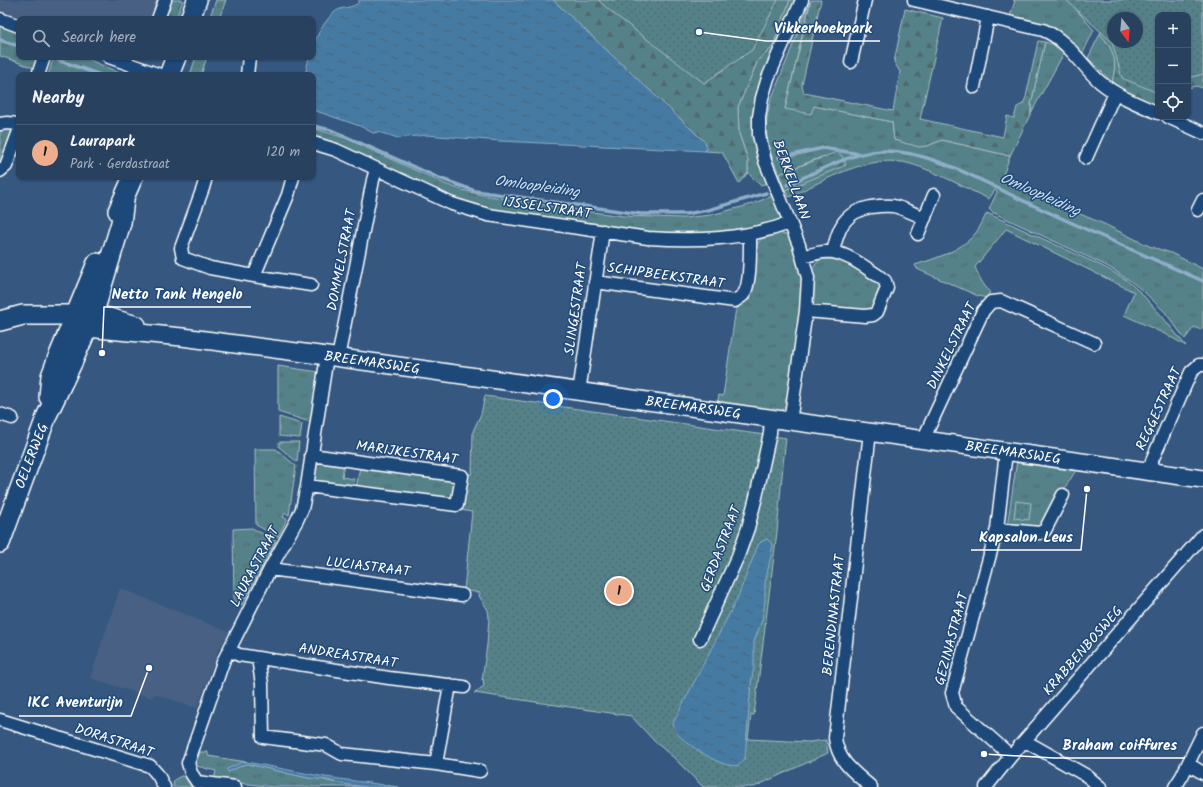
<!DOCTYPE html>
<html lang="en">
<head>
<meta charset="utf-8">
<style>
	body { margin:0; font-family:Kalam,sans-serif; background:#344c68; color:#f1f3f6 }
	.controls { position:absolute; right:12px; top:12px; display:grid; overflow:hidden; border-radius:8px; box-shadow:0 1px 3px #0004 }
	.controls button { width:36px; height:36px; display:grid; place-items:center; padding:0; border:0; border-bottom:1px solid #445a74; background:#28415f; color:#f1f3f6; font:20px sans-serif }
	.compass { position:absolute; left:1107px; top:12px; width:36px; height:36px; border-radius:50%; background:#28415f; box-shadow:0 1px 3px #0004; rotate:164deg }
	.you { position:absolute; left:553px; top:399px; width:14px; height:14px; margin:-10px; border:3px solid #fff; border-radius:50%; background:#1a73e8; box-shadow:0 0 0 6px #1a73e833 }
	.badge { display:grid; place-items:center; width:26px; height:26px; border-radius:50%; background:#eead8d; color:#111; font-size:13px; font-weight:700 }
	.pin { position:absolute; translate:-50% -50%; border:2px solid #fff; box-shadow:0 1px 4px #0006 }
	.list { margin:0; padding:0; list-style:none }
	h2 { display:flex; justify-content:space-between; align-items:center; height:52px; margin:0; padding:0 16px; font-size:17px }
	h2 small { font-size:13px; font-weight:400; color:#a5afbd }
	.list li { display:grid; grid-template-columns:26px 1fr auto; gap:12px; align-items:center; box-sizing:border-box; height:56px; padding:0 16px; border-top:1px solid #445a74 }
	.list b { display:block; font-size:15px; white-space:nowrap }
	.list p { margin:0; font-size:13px; white-space:nowrap; color:#a5afbd }
	.list em { font-size:13px; font-style:normal; color:#a5afbd }
	.icon { flex:none; width:22px; height:22px; fill:none; stroke:currentColor; stroke-width:2; stroke-linecap:round; stroke-linejoin:round }
	.map { position:relative; flex:none; width:1203px; height:787px; overflow:hidden }
	.search { position:absolute; background:#28415f; box-shadow:0 1px 3px #0004; left:16px; top:16px; width:300px; height:44px; display:flex; align-items:center; gap:10px; box-sizing:border-box; padding:0 14px; border-radius:8px; color:#a5afbd; font-size:15px }
	.panel { position:absolute; background:#28415f; box-shadow:0 1px 3px #0004; left:16px; top:72px; width:300px; height:108px; border-radius:8px }
	.map>svg:first-child { display:block }
</style>
</head>
<body>
<div class="map">
<svg width="1203" height="787" viewBox="0 0 1203 787">
	<defs>
		<pattern id="grass-tufts" width="24" height="20" patternUnits="userSpaceOnUse"><rect width="24" height="20" fill="#548189"/><path d="M3 7l-1-3M5 7V3M7 7l1-3M15 17l-1-3M17 17v-4M19 17l1-3" fill="none" stroke="#50696e"/></pattern>
		<pattern id="forest-firs" width="22" height="20" patternUnits="userSpaceOnUse"><rect width="22" height="20" fill="#548189"/><path d="M5 1l3.5 6h-7zM16 11l3.5 6h-7z" fill="#50696e"/></pattern>
		<pattern id="park-dots" width="8" height="8" patternUnits="userSpaceOnUse"><rect width="8" height="8" fill="#548189"/><path d="M2 2h.1M6 6h.1" fill="none" stroke="#50696e" stroke-width="1.8" stroke-linecap="round"/></pattern>
		<pattern id="water-ripples" width="26" height="14" patternUnits="userSpaceOnUse"><rect width="26" height="14" fill="#457aa3"/><path d="M2 4q2-2 4 0t4 0M15 11q2-2 4 0t4 0" fill="none" stroke="#486378"/></pattern>
	</defs>
	<rect width="100%" height="100%" fill="#36577f"/>
	<filter id="ink" filterUnits="userSpaceOnUse"><feTurbulence type="fractalNoise" baseFrequency=".025" numOctaves="2"/><feDisplacementMap in="SourceGraphic" scale="8" xChannelSelector="R" yChannelSelector="G"/><feConvolveMatrix kernelMatrix="1 2 1 2 8 2 1 2 1" color-interpolation-filters="sRGB"/></filter>
	<g filter="url(#ink)">
		<path fill="#466083" d="M0 0H197L190 19H19V37L0 34Z
			M120 588 229 632 218 651 197 708 154 694 152 698 90 678Z"/>
		<path fill="url(#grass-tufts)" stroke="#aac0c4" d="M216 0H226L219 19H209Z
			M790 0H799L754 113 753 129 756 144 770 183 760 185 748 173V160L739 134 738 107 758 60 772 48Z
			M1013 0H1068L1094 30 1083 53 1059 33 1009 19 1015 1Z
			M810 2 785 109 814 106 892 122 894 140 927 146 942 140 1010 156 1001 181 1104 224 1149 246 1171 253 1203 269V326L1201 330 1194 327 1185 339 1165 312 1143 291 1128 279 1105 265 992 212 989 209 997 192 995 190 989 199C965 188 935 171 911 164 870 152 824 181 789 197L785 190 794 186 824 156 779 174C767 145 762 131 771 100Z
			M0 26 19 33V57H38L34 68 0 56Z
			M1100 34C1114 49 1118 62 1112 82L1088 58Z
			M1045 42 1052 44 1064 53 1031 113V104Z
			M54 57H83L124 75H48Z
			M196 57H207L201 75H190Z
			M0 127 15 129 0 165Z
			M313 128 345 138 445 184 462 190 483 195 570 209 623 216 683 218 711 215 749 205 775 195 784 216 776 225 716 235 629 232 470 206 313 141Z
			M987 213 1102 266 1125 279 1140 292 1161 315 1186 346 1169 336 1124 315 1134 292 1006 229 975 267C979 276 982 285 990 291L987 298 978 296 917 269 915 265C936 258 959 252 975 234 980 228 983 220 987 213Z
			M778 233 787 235 792 241 802 268 803 295 787 404 778 415 717 405 719 395 723 396 736 308H738L756 245 763 237Z
			M822 259H835L846 263 881 281 883 285 872 313 812 306 813 281 812 269 819 260Z
			M278 366 319 372 312 421 310 422 278 412Z
			M279 417 302 424 300 438 279 436Z
			M279 442H299L297 462 279 447Z
			M255 449H276L296 466 289 515 285 513 283 517 287 519 278 537 256 525Z
			M1017 460 1078 467 1039 529 1007 527Z
			M317 461 344 462 342 477 354 479 353 488 316 483 313 478Z
			M360 466 362 468 445 480 449 477 455 482 452 499 356 489Z
			M252 528 276 541 242 605 234 601 233 529Z
			M200 752H208V756L247 762H242L228 772 243 765 248 764 308 778 320 779 332 782 367 787H274L214 780 216 771 197 766 196 762Z
			M181 776 188 777 193 787H173L174 780Z"/>
		<path fill="url(#forest-firs)" stroke="#aac0c4" fill-rule="evenodd" d="M171 0H183L176 19H164Z
			M553 0H790L772 48 758 60 738 107 739 134 748 160V173L739 183 722 152 705 151 707 148 705 142Z
			M811 0H821L802 85 804 93 893 111 900 72 894 62 905 9 943 18 920 119 1003 137 1007 116 1014 118 1017 107 1023 104 1026 97 1038 41 1045 42 1031 104V113L1010 156 942 140 927 146 919 147 894 140 892 122 814 106 811 114 785 109Z
			M1203 0V88L1196 86 1188 88V15H1158V107L1129 94 1112 82C1118 62 1114 49 1100 34L1103 22V12ZM1113 18H1137V42H1113Z
			M837 152 842 156 846 165 785 190 779 174Z"/>
		<path fill="url(#park-dots)" stroke="#aac0c4" fill-rule="evenodd" d="M598 0H778L752 50 704 83 614 14Z
			M1066 0H1203V74L1188 78V15H1158V93L1122 78 1112 42ZM1113 18H1137V42H1113Z
			M485 396 786 438 783 465 777 532 754 715H751L748 739 809 742 826 740 828 753 754 787H703L673 757 655 742 631 716 474 693 484 686 483 679 482 680 487 645 489 618 488 610 479 596 480 593 464 590 472 512 460 510 465 473 472 474 473 431 481 414Z
			M1016 501 1031 503 1029 520 1014 518Z"/>
		<path fill="url(#water-ripples)" stroke="#8fafc8" d="M359 0H553L705 142 707 148 705 151 500 141 426 135 398 138 378 132 373 133 360 126 313 110V75H305L309 57H313C313 54 312 50 313 48 315 37 327 17 336 11 344 6 352 9 359 2Z
			M767 539 773 545 765 584V601L762 620 754 642V667L751 683 745 758C743 760 741 764 739 765 725 771 684 743 676 732 675 730 674 726 673 723L737 599 758 545 761 542Z
			M242 762H247L325 777 399 787H367L341 784 328 780 308 778 248 764 243 765 228 772 227 769Z"/>
		<g fill="none" stroke-linecap="round" stroke-linejoin="round">
			<path stroke="#8fafc8" stroke-width="3.5" d="M0 40 19 46
				M58 60 100 75
				M313 126 331 130 439 178 475 191 641 214H686L708 210 766 193
				M779 158 823 148 860 154
				M787 185C815 173 852 152 881 151 929 149 983 182 1026 202 1084 229 1144 255 1203 281"/>
			<g stroke="#fff" stroke-width="15">
				<path id="street" d="M914 0 1043 30C1068 40 1081 65 1100 82 1117 96 1138 104 1158 113
					M0 19 19 26
					M158 19 165 0
					M109 57 160 75
					M851 62 865 0
					M38 75 44 57
					M247 75 249 57
					M974 87 988 17
					M1168 117 1203 133
					M0 124 7 123 19 124
					M313 143 336 150 452 204 488 215 648 238C697 241 743 240 790 223
					M1086 158 1115 93
					M0 171 6 166 19 131
					M206 177 203 188 181 248 183 258 210 268 254 276 311 285
					M1198 210 1203 200
					M918 234 934 195
					M833 252C838 228 844 212 871 207 878 206 885 205 893 206 903 208 914 214 925 218
					M803 257C812 254 823 251 833 252 850 255 866 268 880 277L885 281 887 288 877 312 873 315 865 316 806 311
					M254 276 288 195 293 177
					M595 282 735 301C737 299 741 297 743 295 751 286 750 247 750 235
					M338 358 373 180 376 169
					M579 392 603 231
					M0 414 12 418
					M790 422 806 311 808 278 799 245 765 161 759 135V117L762 98 768 78 802 0
					M870 432 835 738C838 762 854 772 871 787
					M923 440 983 311 991 302 1001 301 1094 343
					M1006 452 997 529 952 693 956 707 1011 756
					M1149 471 1153 458 1191 372 1199 365H1203
					M307 486 457 505 462 476 311 455
					M997 529 1040 533 1045 530 1063 495
					M270 569 462 595
					M700 639 738 556 748 528 756 497 770 433 771 419
					M229 650 239 655 389 678 464 687
					M258 658 262 684 263 737 326 745 342 754 436 764 450 685
					M0 720 150 766 158 775 164 787
					M1025 741 1087 776 1100 787
					M436 764 480 771
					M1188 764 1203 773
					M197 782 191 773 188 763 223 662 229 650 270 569 297 520 302 509 307 486 327 356
					M197 782 235 787
					M986 787 1011 756 1203 535
					M1175 787 1182 776 1203 733"/>
			</g>
			<g stroke="#fff" stroke-width="20">
				<path id="secondary" d="M93 315 109 317 137 325
					M87 328 182 337 327 356 1203 479"/>
			</g>
			<g stroke="#fff" stroke-width="22">
				<path id="primary" d="M190 19 197 0
					M169 75 176 57
					M118 211 133 177
					M0 321 23 315H86
					M49 397 51 376 57 360 97 263
					M0 543 47 415 72 363 93 315 121 223 124 200"/>
			</g>
			<use href="#street" stroke="#1f4a7a" stroke-width="12"/>
			<use href="#secondary" stroke="#1f4a7a" stroke-width="17"/>
			<use href="#primary" stroke="#1f4a7a" stroke-width="19"/>
		</g>
	</g>
	<g text-anchor="middle" dominant-baseline="central" stroke-width="3" stroke-linejoin="round" paint-order="stroke">
		<g font-size="14" fill="#fff" stroke="#1f4a7a">
			<text transform="translate(791 180) rotate(70)">BERKELLAAN</text>
			<text transform="translate(547 208) rotate(8)">IJSSELSTRAAT</text>
			<text transform="translate(342 260) rotate(-79)">DOMMELSTRAAT</text>
			<text transform="translate(666 276) rotate(8)">SCHIPBEEKSTRAAT</text>
			<text transform="translate(576 309) rotate(-82)">SLINGESTRAAT</text>
			<text transform="translate(952 346) rotate(-64)">DINKELSTRAAT</text>
			<text transform="translate(372 363) rotate(8)">BREEMARSWEG</text>
			<text transform="translate(693 408) rotate(8)">BREEMARSWEG</text>
			<text transform="translate(1159 409) rotate(-65)">REGGESTRAAT</text>
			<text transform="translate(407 453) rotate(8)">MARIJKESTRAAT</text>
			<text transform="translate(1013 453) rotate(8)">BREEMARSWEG</text>
			<text transform="translate(32 456) rotate(-69)">OELERWEG</text>
			<text transform="translate(721 549) rotate(-69)">GERDASTRAAT</text>
			<text transform="translate(255 567) rotate(-62)">LAURASTRAAT</text>
			<text transform="translate(368 567) rotate(7)">LUCIASTRAAT</text>
			<text transform="translate(834 615) rotate(-84)">BERENDINASTRAAT</text>
			<text transform="translate(952 639) rotate(-75)">GEZINASTRAAT</text>
			<text transform="translate(1083 651) rotate(-49)">KRABBENBOSWEG</text>
			<text transform="translate(348 656) rotate(9)">ANDREASTRAAT</text>
			<text transform="translate(114 741) rotate(18)">DORASTRAAT</text>
		</g>
		<g font-size="15" font-style="italic" fill="#d0dee8" stroke="#1f4a7a">
			<text transform="translate(537 187) rotate(8)">Omloopleiding</text>
			<text transform="translate(1040 195) rotate(24)">Omloopleiding</text>
		</g>
	</g>
	<path fill="none" stroke="#fff" stroke-width="1.5" d="M699 32L766 41H880M102 353L104 307H251M1087 489L1081 550H971M149 668L131 716H19M984 754L1054 758H1185"/>
	<g fill="#fff" stroke="#1f4a7a" stroke-width="1.5">
		<circle cx="699" cy="32" r="4"/>
		<circle cx="102" cy="353" r="4"/>
		<circle cx="1087" cy="489" r="4"/>
		<circle cx="149" cy="668" r="4"/>
		<circle cx="984" cy="754" r="4"/>
	</g>
	<g font-size="15" text-anchor="middle" font-weight="bold" fill="#fff" stroke="#1f4a7a" stroke-width="3" stroke-linejoin="round" paint-order="stroke">
		<text x="823" y="33">Vikkerhoekpark</text>
		<text x="177" y="299">Netto Tank Hengelo</text>
		<text x="1026" y="542">Kapsalon Leus</text>
		<text x="75" y="707">IKC Aventurijn</text>
		<text x="1120" y="750">Braham coiffures</text>
	</g>
</svg>
<div class="controls">
<button>+</button>
<button>−</button>
<button><svg class="icon" aria-label="locate" viewBox="0 0 24 24"><circle cx="12" cy="12" r="6"/><path d="M12 2v4M12 18v4M2 12h4M18 12h4"/></svg></button>
</div>
<svg class="compass" viewBox="-18 -18 36 36"><path d="M0-13l5 13h-10z" fill="#e53935"/><path d="M0 13l5-13h-10z" fill="#a5afbd"/></svg>
<div class="you"></div>
<div class="pin badge" style="left:619px;top:591px">1</div>
<div class="search"><svg class="icon" aria-label="search" viewBox="0 0 24 24"><circle cx="10" cy="10" r="6"/><path d="M15 15l6 6"/></svg>Search here</div>
<section class="panel">
<h2>Nearby<small></small></h2>
<ul class="list">
<li><span class="badge">1</span><div><b>Laurapark</b><p>Park · Gerdastraat</p></div><em>120 m</em></li>
</ul>
</section>
</div>
</body>
</html>
